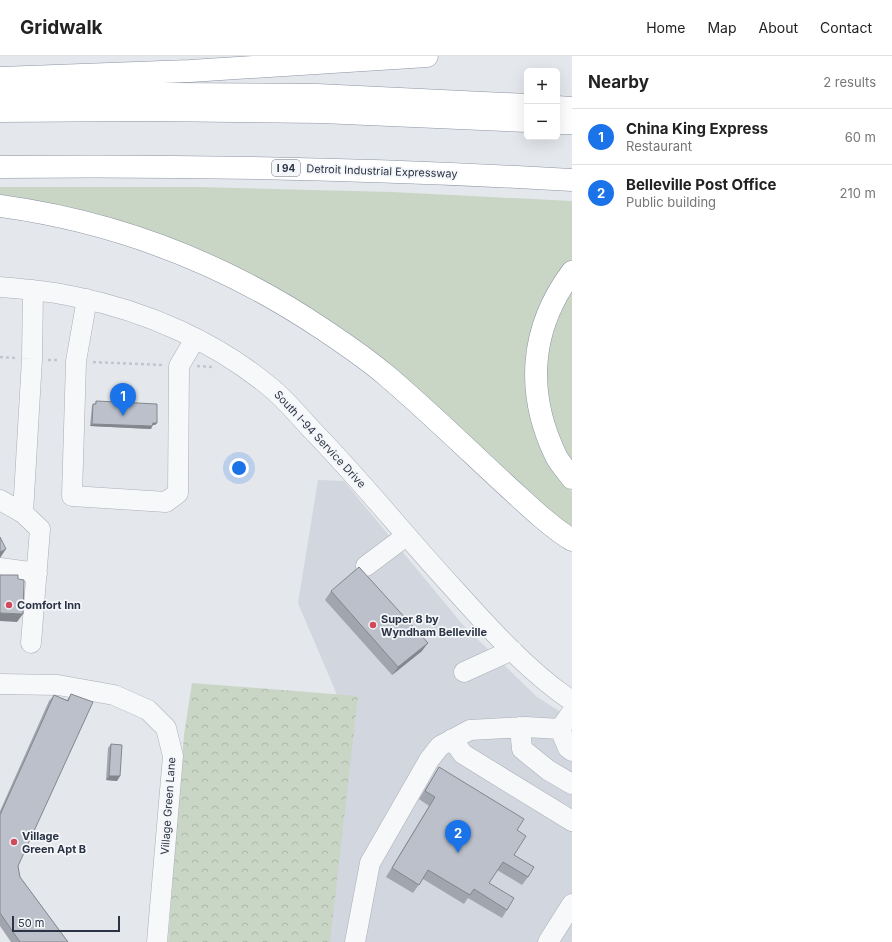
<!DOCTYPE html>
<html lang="en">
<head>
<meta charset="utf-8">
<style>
	body { margin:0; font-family:Inter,sans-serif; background:#f2f2f2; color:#222 }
	.controls { position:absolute; right:12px; top:12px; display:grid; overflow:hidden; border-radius:6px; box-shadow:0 4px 16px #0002 }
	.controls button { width:36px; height:36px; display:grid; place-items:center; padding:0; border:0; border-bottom:1px solid #e0e0e0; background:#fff; color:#222; font:20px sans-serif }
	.scale { position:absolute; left:12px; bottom:10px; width:108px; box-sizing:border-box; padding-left:4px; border:2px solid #2b3445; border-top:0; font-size:11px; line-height:14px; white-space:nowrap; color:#2b3445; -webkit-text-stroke:3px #f4f6f9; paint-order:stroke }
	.you { position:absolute; left:239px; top:412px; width:14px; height:14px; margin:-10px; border:3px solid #fff; border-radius:50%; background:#1a73e8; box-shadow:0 0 0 6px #1a73e833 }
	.badge { display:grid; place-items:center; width:26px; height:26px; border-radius:50%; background:#1a73e8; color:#fff; font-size:13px; font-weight:700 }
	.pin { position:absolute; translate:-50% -33px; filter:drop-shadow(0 1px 2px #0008) }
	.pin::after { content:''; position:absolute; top:21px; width:14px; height:12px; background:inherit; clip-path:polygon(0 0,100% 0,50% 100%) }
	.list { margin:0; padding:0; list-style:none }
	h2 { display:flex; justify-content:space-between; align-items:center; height:52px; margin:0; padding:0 16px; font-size:17px }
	h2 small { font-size:13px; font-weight:400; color:#767676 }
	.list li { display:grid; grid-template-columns:26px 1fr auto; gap:12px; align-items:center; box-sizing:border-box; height:56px; padding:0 16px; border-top:1px solid #e0e0e0 }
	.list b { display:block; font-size:15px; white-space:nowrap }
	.list p { margin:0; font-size:13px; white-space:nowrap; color:#767676 }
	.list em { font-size:13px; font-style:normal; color:#767676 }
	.map { position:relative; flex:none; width:572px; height:886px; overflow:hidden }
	header { display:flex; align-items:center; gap:24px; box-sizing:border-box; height:56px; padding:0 20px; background:#fff; border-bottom:1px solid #e0e0e0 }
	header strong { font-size:19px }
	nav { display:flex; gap:22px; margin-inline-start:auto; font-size:14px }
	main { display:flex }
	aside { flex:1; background:#fff }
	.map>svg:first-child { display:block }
</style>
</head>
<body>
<header>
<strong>Gridwalk</strong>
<nav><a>Home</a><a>Map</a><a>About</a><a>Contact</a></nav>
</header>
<main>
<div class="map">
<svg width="572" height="886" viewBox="0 0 572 886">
	<defs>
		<pattern id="forest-crowns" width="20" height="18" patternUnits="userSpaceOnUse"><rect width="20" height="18" fill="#c9d6c5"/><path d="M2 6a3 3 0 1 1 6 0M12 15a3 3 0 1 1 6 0" fill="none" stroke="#adb8ab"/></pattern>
	</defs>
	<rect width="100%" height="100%" fill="#e4e7ec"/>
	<path fill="#d2d6de" d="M318 424 344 425 463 569 537 641 572 663V886H298L343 653 298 547Z"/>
	<path fill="#c9d6c5" d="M0 131H200L392 136 572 145V203L568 208 535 268 559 420 572 436V475L311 257 0 143Z
		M572 233V406C567 398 561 389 557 380 541 343 543 300 556 263 559 253 567 243 572 233Z"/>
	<path fill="url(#forest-crowns)" d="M192 627 358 640 330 886H168L184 679Z"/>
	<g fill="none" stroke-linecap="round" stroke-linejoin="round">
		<g stroke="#a9aeb7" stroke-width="21">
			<path id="minor" d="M0 231C25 233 51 235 76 241 146 255 216 286 270 331 285 343 298 359 311 373 362 425 406 481 455 534 489 572 530 617 572 645
				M87 243 76 305 72 440 166 446 178 437 179 310 195 283
				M0 444 23 457 40 473 31 587
				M23 457 32 303 33 234
				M366 510 406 480
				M0 512 37 517
				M464 616 512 594
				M0 628 58 629 114 639 148 654 166 672 173 700 157 886
				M520 671 522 693 548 714 572 728
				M560 673 568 692 572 695
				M452 683 463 698 572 765
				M355 886 370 807 429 704 440 690 470 674 526 671 560 673 572 656
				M548 886 572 848"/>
		</g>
		<g stroke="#8b94a3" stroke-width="23">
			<path id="highway" d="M0 22 190 15 427 0
				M0 37 317 39 527 49
				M557 51 572 52
				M0 55 147 54 321 56 527 65
				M557 67H572
				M0 111C191 109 381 113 572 124
				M0 150C117 166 226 208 324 274 345 288 367 303 387 320 428 355 467 393 507 430 528 449 548 469 572 484
				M572 216C530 272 525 336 556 400 560 408 567 415 572 422"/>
		</g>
		<path stroke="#c2c5cb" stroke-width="2.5" stroke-dasharray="3 3" stroke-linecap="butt" d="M0 301 15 302
			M48 304H59
			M93 306 162 309
			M197 310 212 311"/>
		<use href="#minor" stroke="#f7f8fa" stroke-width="20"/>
		<use href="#highway" stroke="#fff" stroke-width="22"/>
	</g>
	<path fill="#a1a5ae" d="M96 345 157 367 155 369H153L151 373 90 370 92 350 93 348H95Z
		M331 535 422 595 392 619 325 544Z
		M71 638 18 810 20 821 68 886H11L0 870V755L49 645 54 639 67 644Z
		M111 688 120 720 117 725 106 724 108 692Z
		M439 711 517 774 514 799 528 821 522 829 497 814 489 827 507 854 502 862 468 842 464 848 423 823 413 837 386 821 429 750 419 743Z"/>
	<path fill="#83868d" d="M153 367H157L155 369H151Z
		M92 368 152 370 151 373 90 370Z
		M6 493 0 502V496Z
		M0 557 23 558 17 566 0 565Z
		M428 587 422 595 392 619 398 611Z
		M109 720H120L117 725 106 724Z"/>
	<path fill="#bbc0ca" stroke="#83868d" d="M96 345 157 348V367H153L152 370 92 368 93 348H96Z
		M0 481 6 493 0 496Z
		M359 511 428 587 398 611 331 535Z
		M0 519H18V523L24 524 23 558 0 557Z
		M71 638 93 646 18 810 20 821 68 886H20L0 857V759L54 639 68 645Z
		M111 688 122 689 120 720H109Z
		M439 711 524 763 517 774 526 780 514 799 534 811 528 821 503 806 489 827 514 842 507 854 474 833 470 839 428 814 419 829 392 812 435 741 425 735Z"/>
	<g fill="#d1495b" stroke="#f4f6f9" stroke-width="1.5">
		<circle cx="9" cy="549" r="4"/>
		<circle cx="373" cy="569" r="4"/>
		<circle cx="14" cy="786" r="4"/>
	</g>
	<g text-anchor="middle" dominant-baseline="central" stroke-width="3.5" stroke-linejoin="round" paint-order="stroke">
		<rect fill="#f4f6f9" stroke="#676e7b" stroke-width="1" x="272" y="104" width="28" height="16" rx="3"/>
		<g font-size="10" font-weight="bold" fill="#2b3445">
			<text x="286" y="112">I 94</text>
		</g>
		<g font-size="11" fill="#2b3445" stroke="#f4f6f9">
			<text transform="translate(382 115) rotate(2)">Detroit Industrial Expressway</text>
			<text transform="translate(320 383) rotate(47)">South I-94 Service Drive</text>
			<text transform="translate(168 750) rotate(-86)">Village Green Lane</text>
		</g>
		<g font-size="11" font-weight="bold" fill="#2b3445" stroke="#f4f6f9" text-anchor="start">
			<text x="17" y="549">Comfort Inn</text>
			<text x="381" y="563">Super 8 by<tspan x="381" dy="13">Wyndham Belleville</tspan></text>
			<text x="22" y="780">Village<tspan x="22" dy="13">Green Apt B</tspan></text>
		</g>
	</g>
</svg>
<div class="controls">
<button>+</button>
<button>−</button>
</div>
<div class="scale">50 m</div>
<div class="you"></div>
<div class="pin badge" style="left:123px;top:360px">1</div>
<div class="pin badge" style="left:458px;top:797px">2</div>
</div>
<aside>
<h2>Nearby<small>2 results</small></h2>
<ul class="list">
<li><span class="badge">1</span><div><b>China King Express</b><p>Restaurant</p></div><em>60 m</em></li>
<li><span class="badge">2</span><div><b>Belleville Post Office</b><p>Public building</p></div><em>210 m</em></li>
</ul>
</aside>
</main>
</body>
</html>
